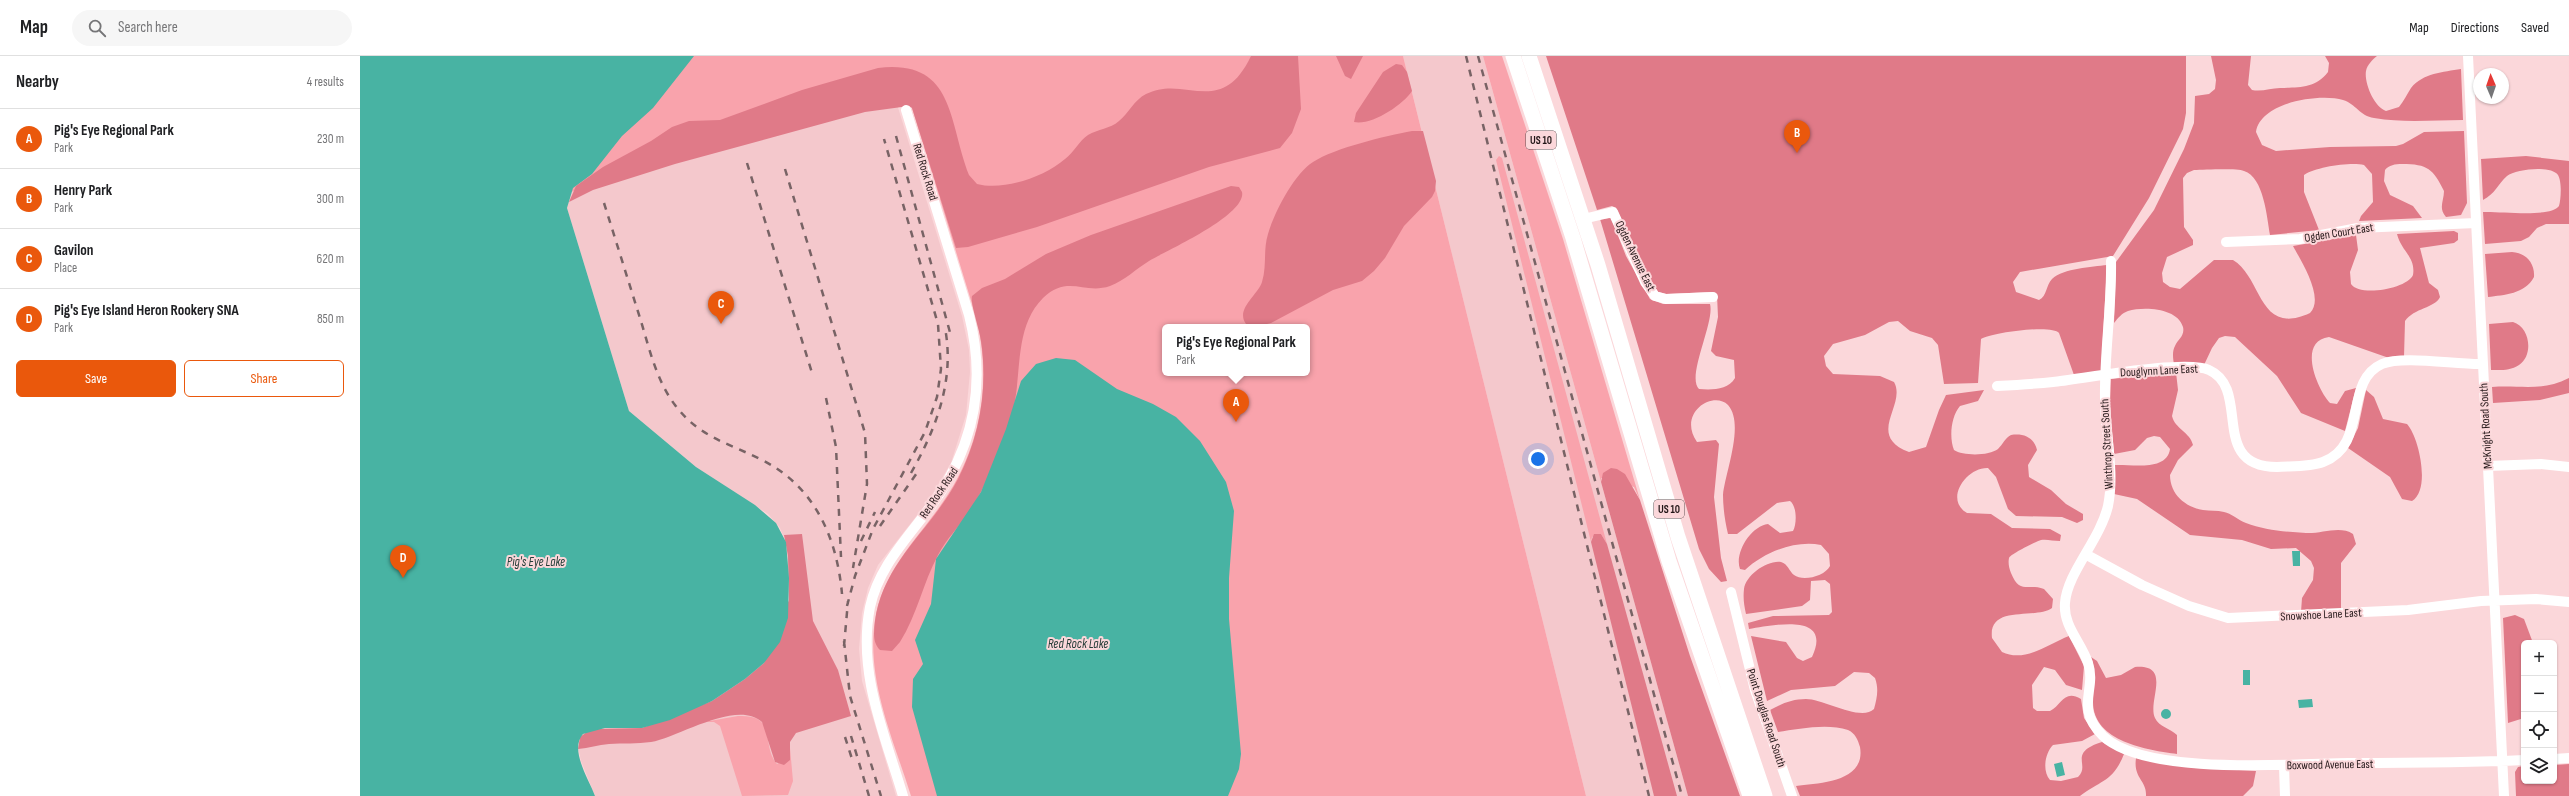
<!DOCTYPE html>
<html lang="en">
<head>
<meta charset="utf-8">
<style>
	body { margin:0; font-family:"Sofia Sans Condensed",sans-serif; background:#f6f6f6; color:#202124 }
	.controls { position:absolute; right:12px; bottom:12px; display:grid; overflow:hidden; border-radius:6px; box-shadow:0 1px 3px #0004 }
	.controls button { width:36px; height:36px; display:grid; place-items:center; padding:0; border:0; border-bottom:1px solid #e0e0e0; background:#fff; color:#202124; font:20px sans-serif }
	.compass { position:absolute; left:2113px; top:12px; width:36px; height:36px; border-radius:50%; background:#fff; box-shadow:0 1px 3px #0004; rotate:358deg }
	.you { position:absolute; left:1178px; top:403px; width:14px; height:14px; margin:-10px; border:3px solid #fff; border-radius:50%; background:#1a73e8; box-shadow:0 0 0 6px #1a73e833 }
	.badge { display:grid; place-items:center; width:26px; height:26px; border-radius:50%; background:#ea580c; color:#fff; font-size:13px; font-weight:700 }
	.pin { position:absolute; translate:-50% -33px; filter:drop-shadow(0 1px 2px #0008) }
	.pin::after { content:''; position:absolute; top:21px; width:14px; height:12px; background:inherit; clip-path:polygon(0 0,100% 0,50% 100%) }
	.popup { position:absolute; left:802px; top:268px; width:148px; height:52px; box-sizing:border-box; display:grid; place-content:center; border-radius:6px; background:#fff; filter:drop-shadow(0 1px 3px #0005); font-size:13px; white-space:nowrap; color:#757577 }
	.popup b { font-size:15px; color:#202124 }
	.popup::after { content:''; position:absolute; left:50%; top:100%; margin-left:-8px; border:8px solid transparent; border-top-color:#fff }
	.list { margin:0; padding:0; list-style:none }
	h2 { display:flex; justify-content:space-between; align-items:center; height:52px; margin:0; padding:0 16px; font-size:17px }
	h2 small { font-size:13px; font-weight:400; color:#757577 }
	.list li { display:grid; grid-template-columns:26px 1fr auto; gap:12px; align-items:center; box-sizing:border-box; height:60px; padding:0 16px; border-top:1px solid #e0e0e0 }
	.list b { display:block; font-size:15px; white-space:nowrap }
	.list p { margin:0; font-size:13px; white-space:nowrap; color:#757577 }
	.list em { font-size:13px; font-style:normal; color:#757577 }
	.actions { display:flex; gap:8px; padding:12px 16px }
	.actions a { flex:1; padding:9px 0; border:1px solid #ea580c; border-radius:6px; text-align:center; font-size:14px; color:#ea580c }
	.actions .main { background:#ea580c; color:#fff }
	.icon { flex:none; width:22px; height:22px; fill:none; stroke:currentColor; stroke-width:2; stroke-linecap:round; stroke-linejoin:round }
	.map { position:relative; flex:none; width:2209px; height:740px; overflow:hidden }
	header { display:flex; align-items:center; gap:24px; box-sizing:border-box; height:56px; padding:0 20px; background:#fff; border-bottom:1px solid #e0e0e0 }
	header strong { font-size:19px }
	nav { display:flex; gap:22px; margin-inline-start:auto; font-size:14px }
	.search { width:280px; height:36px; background:#f6f6f6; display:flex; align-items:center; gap:10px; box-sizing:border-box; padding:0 14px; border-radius:22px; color:#757577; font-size:15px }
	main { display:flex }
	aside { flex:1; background:#fff }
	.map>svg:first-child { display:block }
</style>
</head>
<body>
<header>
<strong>Map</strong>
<div class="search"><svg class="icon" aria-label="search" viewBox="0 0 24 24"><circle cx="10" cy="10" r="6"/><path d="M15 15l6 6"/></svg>Search here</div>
<nav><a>Map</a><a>Directions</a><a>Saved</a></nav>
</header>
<main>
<aside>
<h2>Nearby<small>4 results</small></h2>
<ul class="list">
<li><span class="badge">A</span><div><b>Pig's Eye Regional Park</b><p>Park</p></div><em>230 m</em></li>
<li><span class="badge">B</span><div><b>Henry Park</b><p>Park</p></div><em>300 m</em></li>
<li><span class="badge">C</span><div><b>Gavilon</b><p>Place</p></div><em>620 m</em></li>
<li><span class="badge">D</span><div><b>Pig's Eye Island Heron Rookery SNA</b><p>Park</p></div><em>850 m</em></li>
</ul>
<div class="actions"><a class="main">Save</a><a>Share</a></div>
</aside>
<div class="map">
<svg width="2209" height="740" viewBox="0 0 2209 740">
	<rect width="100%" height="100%" fill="#fbd7da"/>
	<path fill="#f4c8cc" d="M1043 0H1123L1328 740H1226Z
		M536 45 602 260 609 294 610 316 606 359 591 407 569 444 518 509 508 532 502 557 499 593 502 625 536 740H235L221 705 218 691 426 486 420 472 408 458 336 411 269 355 207 152 211 136Z"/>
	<path fill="#f9a3ac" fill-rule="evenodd" d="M0 0H1043L1226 740H551C533 682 504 620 516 558 525 515 553 487 578 453 620 397 633 328 616 261L549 42 211 136 0 740ZM805 271H947V317H805Z
		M1123 0H1142L1203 183 1280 444 1274 431 1241 422V426Z
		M1139 100 1142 102 1247 488 1241 478 1232 481 1231 486 1136 104Z
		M378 660C419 658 400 688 417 708L430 700V692L433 725 428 739 382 740 360 670 354 666H344Z"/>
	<path fill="#e07a88" d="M891 0H938L941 53 932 77 920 92 849 111 677 171 608 191 596 192 552 52 549 50 505 56 315 108 233 134 209 146 216 130 243 111 291 85 312 71 329 65 360 64 442 34 518 12C595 3 588 65 609 119L617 128C644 135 684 121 705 103 714 96 719 85 728 79 738 73 750 73 759 65 769 57 774 44 786 38 825 18 861 63 891 0Z
		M976 0H1003L991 23 985 20Z
		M1186 0H1826V57L1823 73 1789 142 1753 200 1660 216 1653 226 1656 236 1679 244C1687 240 1686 229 1692 223 1704 212 1732 211 1747 209L1741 315 1714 319 1699 277C1692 268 1631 277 1621 283L1618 327 1584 328 1578 289 1572 282 1550 275 1538 265 1529 266 1505 279 1473 288 1464 300 1466 310 1473 318 1520 320 1534 326C1547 349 1505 379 1549 396L1566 391 1579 354 1586 339 1624 334 1618 345 1600 350C1591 360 1589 382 1594 394 1603 400 1629 400 1638 393 1643 388 1645 382 1651 379 1663 377 1674 381 1677 394L1668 409 1669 421 1691 434 1706 448 1723 458V464L1717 467 1702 461 1656 460 1648 453 1636 421 1628 412C1606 411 1584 444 1607 457L1631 458 1652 472 1690 473 1701 479 1700 485C1693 485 1687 483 1681 484 1677 485 1650 498 1649 502 1648 507 1649 512 1651 517 1660 539 1668 527 1684 533L1693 543 1692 552C1675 564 1628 548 1632 582L1642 596C1665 607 1688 588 1709 580L1724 610 1722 634 1706 629 1695 614 1684 611 1672 629 1673 652 1677 655H1690C1702 649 1704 633 1721 643L1724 662 1735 678 1722 685 1693 689C1685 697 1682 715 1690 724L1701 725 1718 721C1731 709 1707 697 1742 686L1764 698C1753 726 1741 724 1720 740H1440L1436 730C1460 727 1506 726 1500 691 1498 684 1495 677 1488 674 1467 667 1438 673 1418 676L1410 654C1421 648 1432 643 1446 643 1464 643 1501 666 1514 653 1517 642 1519 633 1515 622L1509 617 1494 616 1475 630 1431 634 1407 645 1391 580 1426 586 1437 602 1443 605 1452 601C1473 556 1414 569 1389 573L1388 567 1413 560 1469 559 1472 556 1470 528 1465 524 1451 525 1450 544 1442 550 1386 558C1384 549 1383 542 1384 533 1386 519 1407 504 1421 506 1428 508 1429 515 1434 519 1443 526 1465 520 1470 510L1469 498 1461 489C1435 484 1404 496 1385 514L1380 513C1374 497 1391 470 1408 468L1420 477 1433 475C1437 468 1437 450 1430 445L1417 447 1377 478H1368C1365 466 1363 451 1363 439 1365 417 1385 368 1368 349 1353 334 1317 357 1337 386L1356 384 1359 388 1354 441 1361 502 1367 525 1361 526 1349 513 1339 493 1240 163 1251 162 1266 200 1290 243 1303 248H1350C1355 266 1326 321 1339 333 1352 334 1368 334 1375 322L1374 304 1356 300 1351 295 1358 261 1357 239 1352 236 1306 238 1298 236 1287 217 1256 152 1252 150 1237 154Z
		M1851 0H1891L1888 29 1892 34C1902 36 1911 32 1920 32 1939 31 1955 33 1968 16L1969 7 1965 0H2017C2013 3 2007 9 2006 15 2004 27 2014 51 2026 55L2039 51C2044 45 2047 38 2051 32 2063 17 2083 16 2101 13L2103 64C2073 64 2044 67 2014 62 2000 60 1996 48 1983 44 1960 37 1900 46 1896 76L1902 89 1916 95 1970 91 2036 90 2043 88 2064 76 2104 75 2107 147 2101 159 2086 161C2078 152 2084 145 2084 135 2073 113 2068 108 2042 108 2035 108 2029 109 2025 114L2024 125 2030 139 2053 150 2062 162 1999 165 2001 160 2013 146 2012 118 2004 109C1990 106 1956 111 1944 119V136L1959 174 1910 179C1907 162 1904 121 1884 115 1876 112 1844 114 1834 114L1827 117 1823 122 1824 171 1833 184V189L1807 201 1802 217 1803 226 1810 231 1820 233 1854 204H1873C1903 222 1898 281 1950 257 1965 242 1941 205 1933 190L1996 179 1998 194 1990 216 1991 228C1999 241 2047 233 2053 219 2056 201 2041 195 2037 178L2094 175 2098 177V184L2094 187 2060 192 2069 227 2078 234 2080 241C2075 252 2054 252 2045 265L2044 301 2029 302 1969 281C1937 285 1957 333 1970 347L1977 348 1985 335 1996 332 1985 375 1941 357 1917 320 1875 281 1865 280 1859 282 1852 292 1844 309 1814 308C1813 303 1812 295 1815 290 1818 283 1825 280 1823 271 1818 252 1784 250 1768 255 1762 257 1758 262 1754 267L1756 206 1794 154 1824 93 1834 67 1835 40 1849 38 1855 33 1856 24Z
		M1036 8 1042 9 1047 16 1052 35C1043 49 1011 70 994 66L996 57 1023 16Z
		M1052 75H1063L1076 125 1075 135 1072 141 1044 170 1025 202 1014 215 1002 225 973 234 911 267 899 270 886 268C875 253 898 239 902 226 907 210 903 194 908 178 914 157 934 118 953 106 975 92 1025 80 1052 75Z
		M2166 100 2209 105V168H2186L2177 172 2169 181 2161 185 2125 188 2123 156C2139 155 2191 162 2199 150 2201 143 2202 126 2198 119 2191 109 2156 113 2147 120 2138 128 2135 138 2123 144L2121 103Z
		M871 130 879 131 882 136C887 159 806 195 789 205 776 213 764 225 750 230 724 239 708 218 683 242 656 269 661 311 655 345 648 380 629 426 609 456 599 471 586 483 578 499 563 527 557 559 540 586L532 595 520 594C512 586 514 575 515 565 523 506 572 473 598 423 620 380 628 332 621 285 620 275 610 247 612 240L622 232 645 223 686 198 731 179Z
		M2152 196C2166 197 2175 207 2174 221 2165 238 2144 239 2128 241L2125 198Z
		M2153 266C2170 271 2174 299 2159 309 2150 315 2140 314 2131 314L2129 268Z
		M1816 316 1818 334 1812 360C1815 373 1830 376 1833 389L1818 404 1810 419C1810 438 1825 451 1843 454 1850 455 1857 454 1864 456 1871 457 1878 464 1886 467 1904 474 1926 476 1946 477 1961 478 1980 469 1993 478L1996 488 1981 507V554L1941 556 1942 542 1953 524 1954 512 1951 505 1936 492 1911 493 1882 484 1830 479 1777 443 1754 438 1755 409C1770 408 1807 416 1810 393L1800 381 1794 380 1787 382 1775 394 1754 398 1750 348 1751 323Z
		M2209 322V337L2180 344 2133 347 2132 331C2162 329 2181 336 2209 322Z
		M2006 334 2014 341 2023 363 2047 368C2059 381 2071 434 2052 445L2042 443 2030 421 1988 392 1998 372Z
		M1251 412 1257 413 1265 418 1280 444 1330 600 1380 740H1328L1241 426 1243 417Z
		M442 478 453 565 478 614 491 660 436 677 430 686V704L424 709 415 706 402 666C377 643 319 681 291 686 277 688 263 687 249 688 238 689 229 692 218 693L220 681 228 675 236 673 282 672 352 645 385 623 404 607 429 544 428 500 424 479Z
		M1234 478H1241L1247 488 1317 740H1294L1231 486Z
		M2155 559 2164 563 2173 587H2164V662L2148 667 2143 562Z
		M1731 601 1737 605 1746 622 1761 619 1775 611C1813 608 1787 645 1795 662 1799 671 1810 672 1817 679V698C1788 694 1733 686 1733 646 1732 630 1737 616 1731 601Z
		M1776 702 1826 711 1896 715 1893 730 1883 740H1786C1787 724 1773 723 1776 702Z
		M2209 708V740H2156L2155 716 2158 711 2164 710V725H2194V709Z"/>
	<path fill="#48b3a3" d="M0 0H334L293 52 262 80 232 118 213 132 207 152 269 355 336 411 395 449 416 467 426 486 429 522 428 562 420 586 404 607 385 623 352 645 310 664 282 672H245L223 678C209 694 229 723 235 740H0Z
		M696 302 715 304 757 333 793 348 816 361 840 385 866 426 874 455 869 522V563L881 698 879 713 868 740H577L552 651 553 623 563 608 555 584 571 548 576 503 621 436 646 373 661 325 676 308Z
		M1932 495H1940V510H1933Z
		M1883 614H1890V629H1883Z
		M1952 643 1953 651 1939 652 1938 644Z
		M1801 658a5 5 0 1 1 10 0a5 5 0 1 1-10 0Z
		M1702 706 1705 719 1697 721 1694 708Z"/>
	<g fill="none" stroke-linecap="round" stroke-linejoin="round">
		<path stroke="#fff" stroke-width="10" d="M2108 0 2144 740
			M1223 163 1253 156 1285 226 1295 240 1306 243 1353 241
			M1866 186 1940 183 1998 172 2116 167
			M1751 205C1752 252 1744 298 1745 344 1745 379 1755 415 1748 450 1740 484 1707 517 1705 547 1703 570 1721 586 1728 607 1737 634 1714 651 1743 680 1785 720 1932 708 1988 707 2047 707 2105 707 2164 704
			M1637 330C1656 329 1674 328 1693 326 1722 323 1826 303 1849 314 1892 333 1848 411 1917 411 1932 410 1950 411 1963 406 2009 389 1983 325 2022 308 2043 299 2097 309 2123 308
			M2128 410 2181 408 2209 411
			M1727 499 1782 529 1829 550 1868 562 2048 554 2121 545 2176 543 2209 546
			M1371 536 1395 634 1432 740
			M2194 703 2209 702
			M1924 710 1925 740
			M543 740C525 679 497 617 510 551 518 514 542 488 565 458 612 399 628 334 609 259L546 54"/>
		<path stroke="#fff" stroke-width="15" d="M1153 0 1213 182 1309 505 1390 740
			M1169 0 1238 209 1318 481 1405 740"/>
		<path stroke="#786365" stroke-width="2.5" stroke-dasharray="7 7" stroke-linecap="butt" d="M1106 0 1289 740
			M1118 0 1322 740
			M536 80 591 280
			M387 107 453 320
			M425 113 505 377 507 428 493 512
			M244 147C256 185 268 224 280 262 289 291 296 324 315 349 339 381 366 386 400 403 454 429 477 481 482 538
			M466 342 476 391 481 501
			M551 417C576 373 595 324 585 272
			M520 470 559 414
			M501 485 515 456
			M487 550 495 520 513 473 565 376 577 341 581 313 578 268 524 83
			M484 585 490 640 521 740
			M484 590 488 545
			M491 680 509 740
			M485 681 493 706"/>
	</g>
	<g text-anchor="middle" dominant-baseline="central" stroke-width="4" stroke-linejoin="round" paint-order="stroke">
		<g fill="#fbd7da" stroke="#635052" stroke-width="1">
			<rect x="1166" y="75" width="30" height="18" rx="3"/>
			<rect x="1294" y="444" width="30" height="18" rx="3"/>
		</g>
		<g font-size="11" font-weight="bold" fill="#221617">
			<text x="1181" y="84">US 10</text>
			<text x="1309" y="453">US 10</text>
		</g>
		<g font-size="12" fill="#221617" stroke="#fbd7da">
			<text transform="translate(565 116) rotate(73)">Red Rock Road</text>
			<text transform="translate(1979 177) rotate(-9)">Ogden Court East</text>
			<text transform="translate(1275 200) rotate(64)">Ogden Avenue East</text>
			<text transform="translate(1799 315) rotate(-3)">Douglynn Lane East</text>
			<text transform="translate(2126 370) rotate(-93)">McKnight Road South</text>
			<text transform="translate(1747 388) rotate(-93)">Winthrop Street South</text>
			<text transform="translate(579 437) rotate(-56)">Red Rock Road</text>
			<text transform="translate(1961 559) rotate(-3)">Snowshoe Lane East</text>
			<text transform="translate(1406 662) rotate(72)">Point Douglas Road South</text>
			<text transform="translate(1970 709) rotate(-1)">Boxwood Avenue East</text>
		</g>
		<g font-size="13" font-style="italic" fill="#243c37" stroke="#fbd7da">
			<text x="176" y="506">Pig's Eye Lake</text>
			<text x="718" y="588">Red Rock Lake</text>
		</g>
	</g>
</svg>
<div class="controls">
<button>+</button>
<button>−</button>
<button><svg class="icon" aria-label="locate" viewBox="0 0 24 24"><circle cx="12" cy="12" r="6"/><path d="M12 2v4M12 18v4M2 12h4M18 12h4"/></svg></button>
<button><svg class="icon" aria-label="layers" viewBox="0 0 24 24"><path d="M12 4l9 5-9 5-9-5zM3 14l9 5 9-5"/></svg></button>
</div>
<svg class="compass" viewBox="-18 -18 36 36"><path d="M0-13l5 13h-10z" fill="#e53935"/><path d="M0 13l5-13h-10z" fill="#757577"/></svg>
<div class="you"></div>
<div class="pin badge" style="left:876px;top:366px">A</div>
<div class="popup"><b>Pig's Eye Regional Park</b>Park</div>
<div class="pin badge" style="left:1437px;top:97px">B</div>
<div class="pin badge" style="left:361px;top:268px">C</div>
<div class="pin badge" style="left:43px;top:522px">D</div>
</div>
</main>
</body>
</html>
